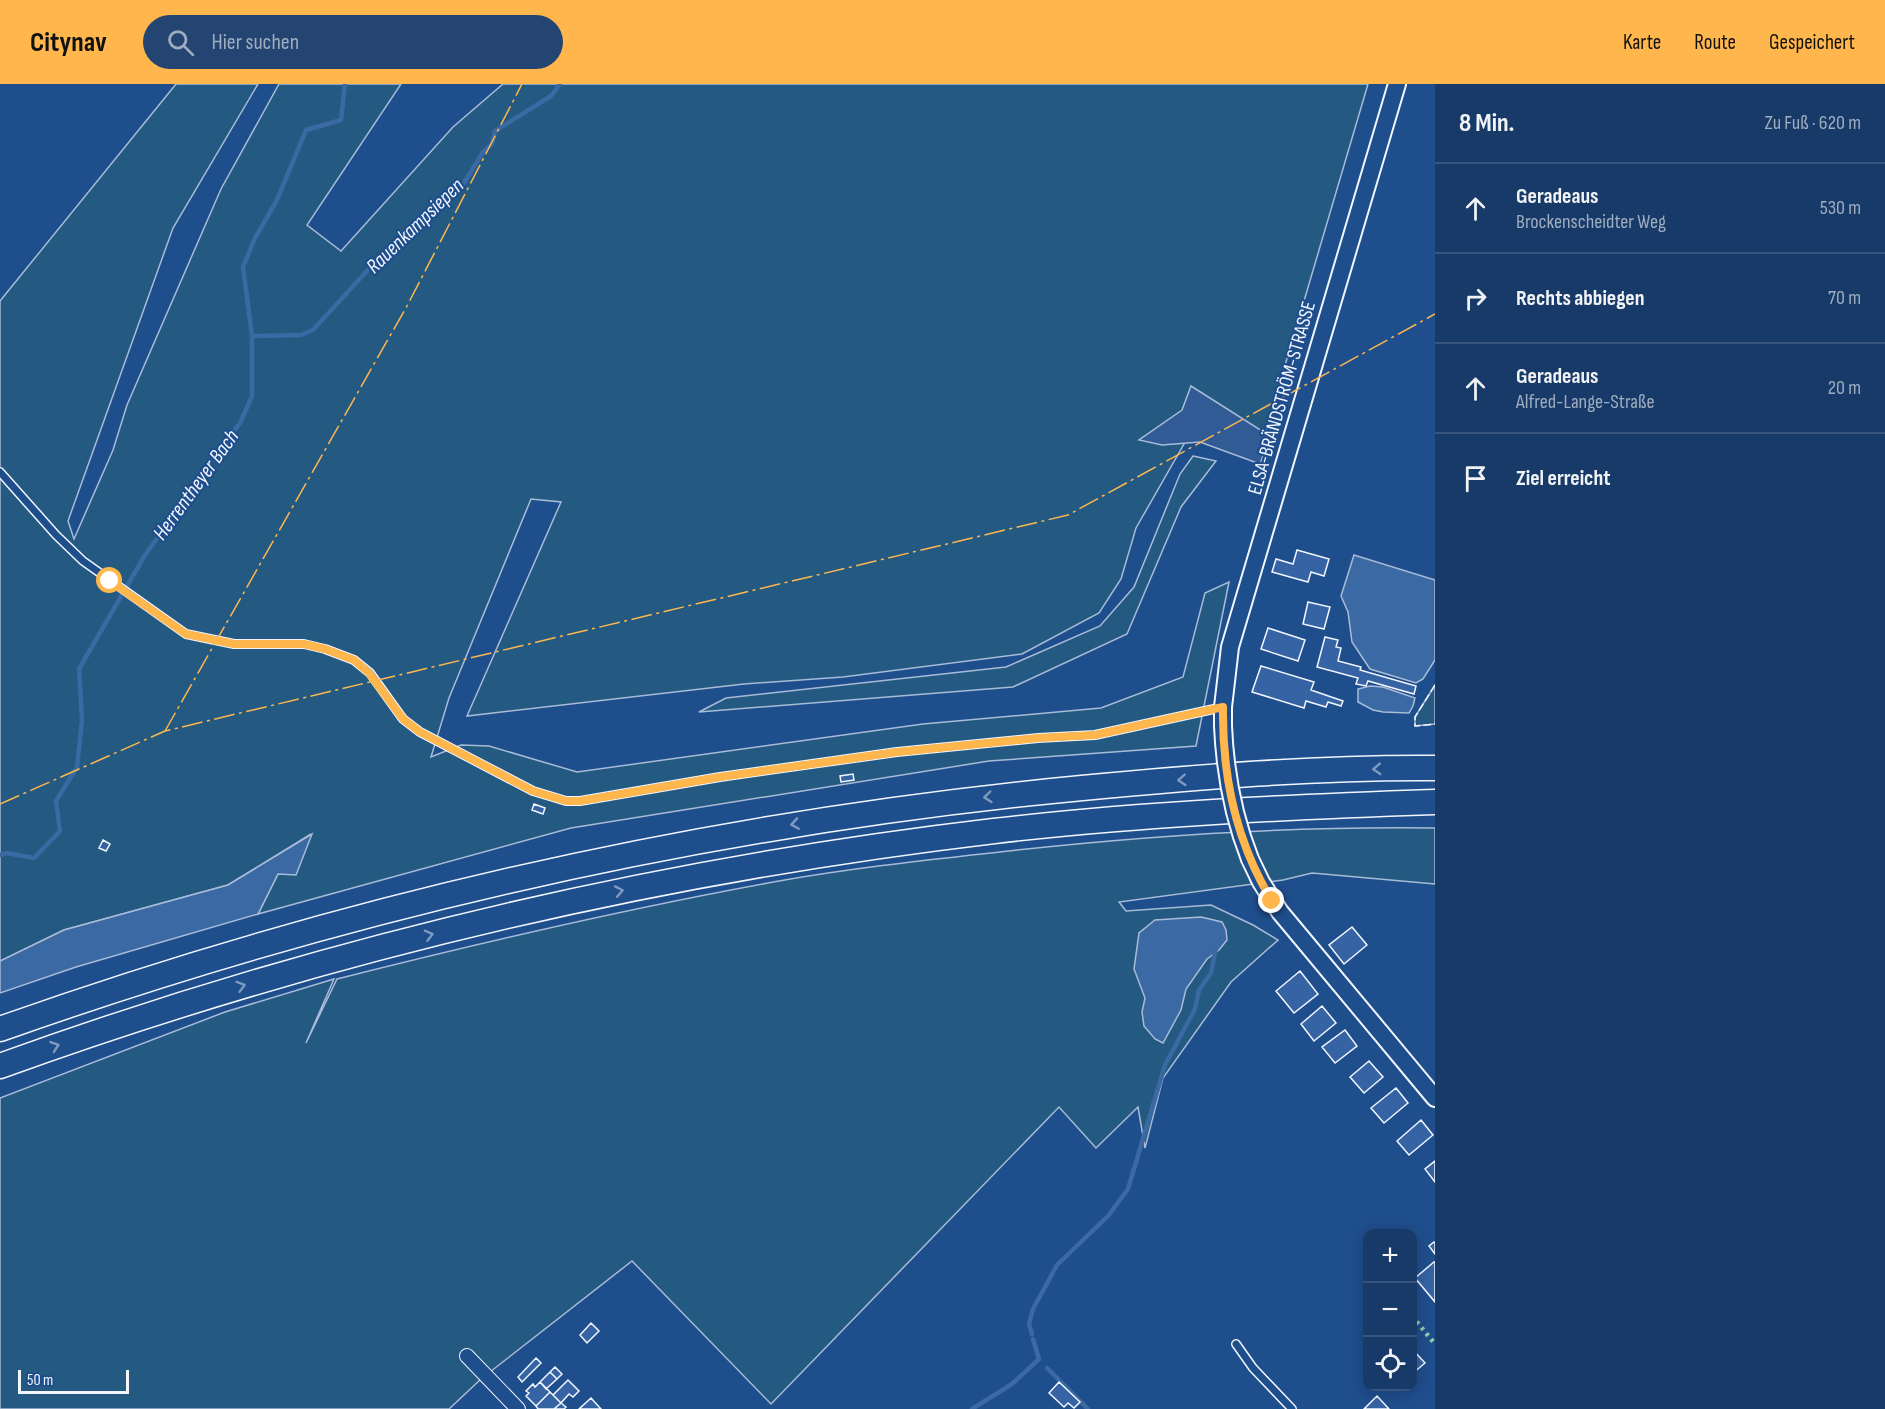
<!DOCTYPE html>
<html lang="de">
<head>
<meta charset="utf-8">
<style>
	body { margin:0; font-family:"Sofia Sans Condensed",sans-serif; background:#244571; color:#f1f3f6 }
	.controls { position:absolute; right:18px; bottom:18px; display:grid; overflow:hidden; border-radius:12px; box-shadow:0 3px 15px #0003 }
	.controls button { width:54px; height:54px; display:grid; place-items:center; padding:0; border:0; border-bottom:2px solid #36547d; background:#173a69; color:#f1f3f6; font:30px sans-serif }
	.scale { position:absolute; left:18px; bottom:15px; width:111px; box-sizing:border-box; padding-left:6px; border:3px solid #f2f6ff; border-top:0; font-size:16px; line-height:21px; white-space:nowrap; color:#f2f6ff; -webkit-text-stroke:4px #1f4e8c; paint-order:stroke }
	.stop { position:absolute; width:18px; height:18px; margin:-14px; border:4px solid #ffb74d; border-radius:50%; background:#fff }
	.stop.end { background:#ffb74d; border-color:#fff; box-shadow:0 2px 6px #0008 }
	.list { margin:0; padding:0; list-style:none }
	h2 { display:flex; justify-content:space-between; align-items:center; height:78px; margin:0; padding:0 24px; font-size:26px }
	h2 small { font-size:20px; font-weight:400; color:#9eadc0 }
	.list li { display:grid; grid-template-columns:39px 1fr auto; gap:18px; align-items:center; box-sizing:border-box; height:90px; padding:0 24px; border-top:2px solid #36547d }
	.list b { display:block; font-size:22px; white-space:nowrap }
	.list p { margin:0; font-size:20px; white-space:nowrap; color:#9eadc0 }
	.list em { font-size:20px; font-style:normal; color:#9eadc0 }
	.icon { flex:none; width:33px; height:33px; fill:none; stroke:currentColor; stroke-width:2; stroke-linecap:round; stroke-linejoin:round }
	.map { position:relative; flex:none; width:1435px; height:1325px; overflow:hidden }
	header { display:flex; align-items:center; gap:36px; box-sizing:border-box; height:84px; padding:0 30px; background:#ffb74d; color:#111 }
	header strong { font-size:28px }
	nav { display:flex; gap:33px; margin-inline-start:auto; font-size:21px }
	.search { width:420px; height:54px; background:#244571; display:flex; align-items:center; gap:15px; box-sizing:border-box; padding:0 21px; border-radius:33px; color:#9eadc0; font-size:22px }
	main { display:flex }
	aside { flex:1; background:#173a69 }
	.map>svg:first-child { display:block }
</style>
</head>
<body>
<header>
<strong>Citynav</strong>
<div class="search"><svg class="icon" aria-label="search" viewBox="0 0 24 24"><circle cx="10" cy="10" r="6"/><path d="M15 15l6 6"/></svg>Hier suchen</div>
<nav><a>Karte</a><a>Route</a><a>Gespeichert</a></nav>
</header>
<main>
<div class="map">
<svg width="1435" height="1325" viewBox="0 0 1435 1325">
	<rect width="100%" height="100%" fill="#1f4e8c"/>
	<path fill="#245a82" stroke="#a8bbd7" stroke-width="1.5" d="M176 0H258L173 144 68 437 74 455 113 366 127 321 221 105 279 0H401L307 141 341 167 453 43 503 0H1368L1263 356 1192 346 1136 444 1121 495 1099 529 1022 570 843 593 744 600 467 632 561 418 531 415 449 614 431 673 461 661 489 662 577 688 923 640 1101 624 1183 593 1205 509 1229 498 1196 662 989 677 571 744 258 830 278 790 311 750 228 801 64 846 0 877V217Z
		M1193 372 1216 377 1181 423 1127 550 1013 603 699 628 726 614 1006 583 1100 542 1134 503 1180 390Z
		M1435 601V640L1415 642V633Z
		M1435 744V800L1312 789 1283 796 1119 818 1126 827 1211 821 1253 841 1278 856 1231 898 1163 994 1145 1064 1138 1023 1096 1064 1059 1023 771 1320 632 1177 481 1295 449 1325H0V1014L225 928 334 895 306 959 337 895C483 858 630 824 779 797 858 783 937 775 1017 766 1156 751 1295 742 1435 744Z"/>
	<path fill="#305b95" stroke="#a8bbd7" stroke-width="1.5" d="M1191 302 1270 352 1260 380 1200 358 1162 361 1139 356 1182 326Z"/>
	<path fill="#3b69a3" stroke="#a8bbd7" stroke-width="1.5" d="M1354 471 1435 496V576L1423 595 1416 599 1370 585 1352 558 1348 528 1341 512Z
		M1370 602 1383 603 1415 614 1413 622 1409 629 1383 628 1373 626 1358 618V605Z
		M312 750 296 791 278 790 258 830 76 883 0 909V877L64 846 228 801Z
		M1201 833 1222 838 1226 846 1227 856 1219 866 1207 875 1186 905 1181 926 1163 959 1155 955 1144 942 1142 928 1145 914 1134 885 1139 849 1155 836Z"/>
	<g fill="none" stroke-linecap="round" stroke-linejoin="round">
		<path stroke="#3b69a3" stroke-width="4.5" d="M252 252 301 251 313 246 376 177 410 153 454 110 464 99 483 68 492 60 495 47 551 12 560 0
			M0 771 7 769 34 774 60 747 56 717 77 683 82 636 79 585 145 471 185 417 208 381 240 339 252 312V252L243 183 255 154 277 116 306 46 341 36 345 0
			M1032 1250 1029 1240 1033 1225 1057 1181 1108 1132 1128 1105 1165 981 1195 925 1199 906 1211 889 1216 864
			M1047 1284 1088 1325
			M972 1325 1012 1300 1039 1275 1033 1255"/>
	</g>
	<path fill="#3563a3" stroke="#f2f6ff" stroke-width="1.5" d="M1297 466 1329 475 1324 492 1311 488 1308 498 1272 488 1276 475 1293 480Z
		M1308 518 1330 523 1324 545 1303 540Z
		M1268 544 1305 556 1298 577 1261 565Z
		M1325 553 1338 556 1336 563 1341 564 1338 577 1361 583 1360 586 1416 602 1414 610 1368 597 1366 602 1356 600 1358 594 1317 583Z
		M1261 582 1314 598 1311 606 1343 617 1341 622 1328 618 1326 623 1306 617 1304 624 1252 608Z
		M853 690 854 696 841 698 840 692Z
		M534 720 545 724 543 730 532 726Z
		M103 756 110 760 106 767 99 764Z
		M1352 843 1367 861 1344 880 1329 861Z
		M1300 887 1318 910 1294 929 1276 907Z
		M1322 922 1336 939 1314 957 1301 940Z
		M1345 946 1357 962 1335 979 1322 963Z
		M1369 977 1383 993 1364 1009 1350 993Z
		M1396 1004 1408 1019 1384 1039 1371 1024Z
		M1421 1036 1433 1051 1409 1071 1397 1057Z
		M1435 1077V1098L1425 1085Z
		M1434 1158 1435 1159V1170L1429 1162Z
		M1434 1178H1435V1218L1415 1194Z
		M591 1239 599 1247 587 1259 580 1251Z
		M1412 1265 1425 1279 1412 1290Z
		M536 1274 541 1279 522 1298 518 1293Z
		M555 1283 562 1290 557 1295 550 1288Z
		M550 1288 557 1295 546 1305 540 1298Z
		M568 1296 579 1307 573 1313 569 1310 561 1319 566 1323 564 1325H554L561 1319 553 1311Z
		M540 1298 550 1308 536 1322 526 1312 529 1309 526 1307 533 1300 535 1303Z
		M1059 1298 1080 1318 1074 1324 1068 1319 1064 1323 1049 1309Z
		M550 1308 561 1319 554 1325H538L536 1322Z
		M1377 1312 1389 1325H1364Z
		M591 1314 601 1325H579Z"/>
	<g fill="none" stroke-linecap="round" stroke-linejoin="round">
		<g stroke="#f2f6ff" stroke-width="10">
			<path id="service" d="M0 388 56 451 83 477 186 550 234 560H304L325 565 354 576 370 589 403 635 420 648 533 707 566 717H580L720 693 897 668 1038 654 1095 651 1223 623
				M1236 1260 1253 1284 1292 1325"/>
		</g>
		<g stroke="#f2f6ff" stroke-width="16">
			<path id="minor" d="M467 1272 518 1325"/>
		</g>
		<g stroke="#f2f6ff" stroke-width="20">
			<path id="tertiary" d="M1223 642V623L1230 563 1397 0
				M1250 775 1261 798 1280 828 1435 1014"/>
		</g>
		<g stroke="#f2f6ff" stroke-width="27">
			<path id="motorway" d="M0 945C350 821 713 739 1082 704 1199 693 1317 683 1435 684
				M0 982C321 866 655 787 994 747 1140 730 1288 723 1435 718"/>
		</g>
		<use href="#service" stroke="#1f4e8c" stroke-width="7"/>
		<use href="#minor" stroke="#1f4e8c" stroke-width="14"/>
		<use href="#tertiary" stroke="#1f4e8c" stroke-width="16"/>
		<use href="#motorway" stroke="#1f4e8c" stroke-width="24"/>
		<g stroke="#f2f6ff" stroke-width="20" stroke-linecap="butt">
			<path id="tertiary-bridge" d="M1223 642C1225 688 1233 732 1250 775"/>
		</g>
		<use href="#tertiary-bridge" stroke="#1f4e8c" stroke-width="16"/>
		<path stroke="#97c8a6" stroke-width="4.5" stroke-dasharray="3 4.5" stroke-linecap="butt" d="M1412 1232 1435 1260"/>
		<path stroke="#f2f6ff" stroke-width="1.5" stroke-dasharray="8 3" stroke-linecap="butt" d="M1435 601 1415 633V642L1435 640"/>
		<path stroke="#ffb74d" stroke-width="1.5" stroke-dasharray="21 4.5 3 4.5" stroke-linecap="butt" d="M165 647 407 222 522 0
			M0 720 165 647 1068 431 1435 230"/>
	</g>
	<defs><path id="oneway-chevron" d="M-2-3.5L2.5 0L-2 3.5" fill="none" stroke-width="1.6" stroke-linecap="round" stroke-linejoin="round" transform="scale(1.5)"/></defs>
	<g stroke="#7e9ac0">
		<use href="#oneway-chevron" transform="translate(1377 685) rotate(177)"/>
		<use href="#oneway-chevron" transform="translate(1182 696) rotate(176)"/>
		<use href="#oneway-chevron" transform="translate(988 713) rotate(174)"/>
		<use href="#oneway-chevron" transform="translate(795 740) rotate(171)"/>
		<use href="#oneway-chevron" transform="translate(619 807) rotate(-11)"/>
		<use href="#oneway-chevron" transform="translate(429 851) rotate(-14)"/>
		<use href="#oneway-chevron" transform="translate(241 902) rotate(-16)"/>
		<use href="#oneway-chevron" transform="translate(55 962) rotate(-19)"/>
	</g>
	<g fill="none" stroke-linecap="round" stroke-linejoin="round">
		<path stroke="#ffb74d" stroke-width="8" d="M110 497 186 550 234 560H304L325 565 354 576 369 589 403 635 420 648 533 707 566 717H580L720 693 897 668 1038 654 1095 651 1223 623C1222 691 1236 758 1272 817"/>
	</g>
	<g text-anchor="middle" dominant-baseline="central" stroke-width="4.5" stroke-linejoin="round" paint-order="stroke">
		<g font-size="20" fill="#f2f6ff" stroke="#1f4e8c">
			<text transform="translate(1282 314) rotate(-74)">ELSA-BRÄNDSTRÖM-STRASSE</text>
		</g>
		<g font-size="21" font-style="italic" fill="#f2f6ff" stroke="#1f4e8c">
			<text transform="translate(415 142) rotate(-44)">Rauenkampsiepen</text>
			<text transform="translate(196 401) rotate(-54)">Herrentheyer Bach</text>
		</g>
	</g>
</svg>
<div class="controls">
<button>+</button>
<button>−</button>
<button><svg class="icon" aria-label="locate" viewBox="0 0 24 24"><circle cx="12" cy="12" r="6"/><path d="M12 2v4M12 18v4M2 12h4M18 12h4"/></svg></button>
</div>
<div class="scale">50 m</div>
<div class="stop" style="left:110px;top:497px"></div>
<div class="stop end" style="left:1272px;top:817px"></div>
</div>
<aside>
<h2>8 Min.<small>Zu Fuß · 620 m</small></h2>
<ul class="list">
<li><svg class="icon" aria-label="ahead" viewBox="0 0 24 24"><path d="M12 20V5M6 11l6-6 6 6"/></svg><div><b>Geradeaus</b><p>Brockenscheidter Weg</p></div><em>530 m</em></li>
<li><svg class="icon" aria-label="right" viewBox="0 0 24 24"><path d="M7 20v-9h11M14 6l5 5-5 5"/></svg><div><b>Rechts abbiegen</b></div><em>70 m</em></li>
<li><svg class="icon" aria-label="ahead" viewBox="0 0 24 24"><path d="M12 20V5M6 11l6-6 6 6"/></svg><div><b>Geradeaus</b><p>Alfred-Lange-Straße</p></div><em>20 m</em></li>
<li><svg class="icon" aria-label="arrive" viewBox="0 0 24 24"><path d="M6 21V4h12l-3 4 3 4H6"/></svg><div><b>Ziel erreicht</b></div></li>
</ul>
</aside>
</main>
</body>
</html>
